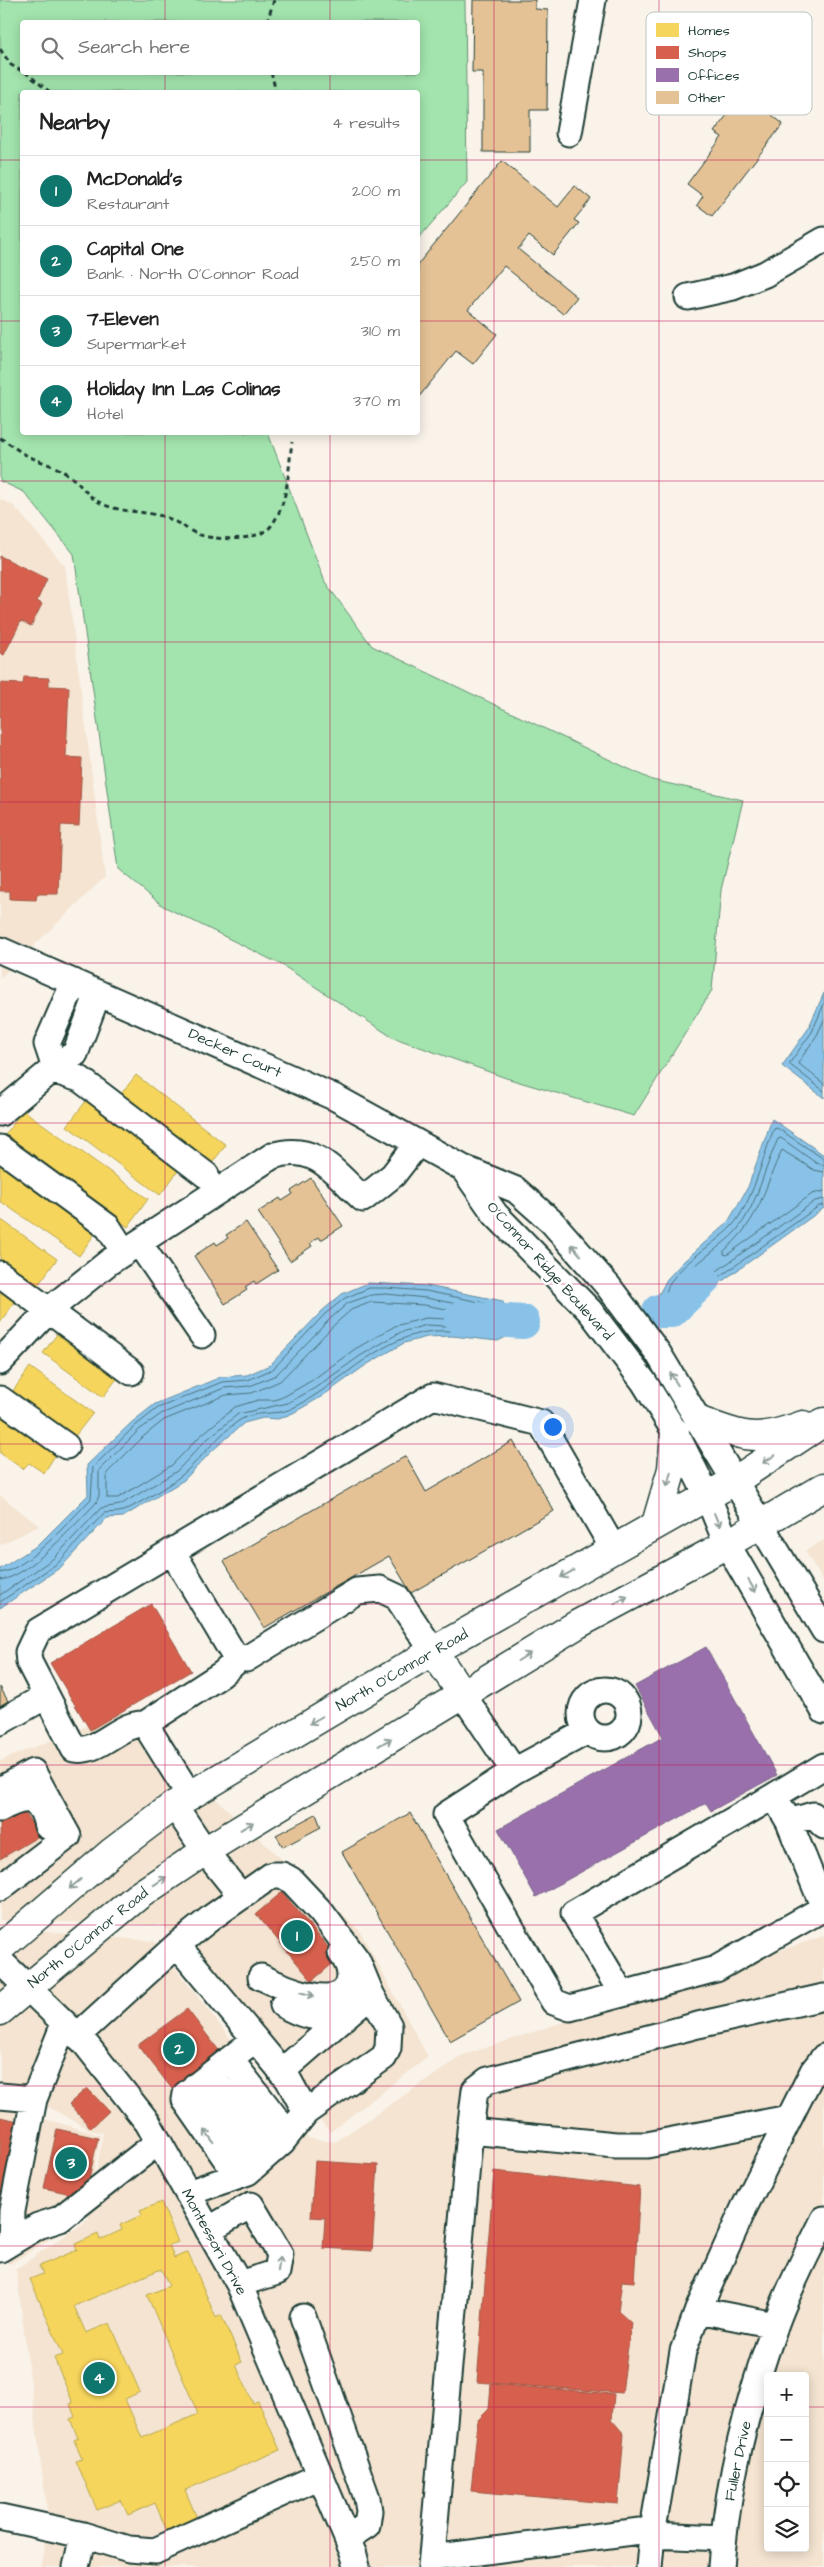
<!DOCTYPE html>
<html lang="en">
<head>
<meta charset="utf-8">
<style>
	body { margin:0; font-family:"Architects Daughter",sans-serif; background:#f6f6f6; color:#222 }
	.controls { position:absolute; right:15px; bottom:15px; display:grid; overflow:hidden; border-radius:5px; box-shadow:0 2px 12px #0003 }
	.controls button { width:45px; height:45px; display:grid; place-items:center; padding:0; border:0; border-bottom:1px solid #e0e0e0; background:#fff; color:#222; font:25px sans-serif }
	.you { position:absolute; left:552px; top:1426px; width:18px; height:18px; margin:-12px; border:4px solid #fff; border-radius:50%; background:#1a73e8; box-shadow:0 0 0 8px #1a73e833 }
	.badge { display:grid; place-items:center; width:32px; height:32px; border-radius:50%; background:#0f766e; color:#fff; font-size:16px; font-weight:700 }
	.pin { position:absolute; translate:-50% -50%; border:2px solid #fff; box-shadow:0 1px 5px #0006 }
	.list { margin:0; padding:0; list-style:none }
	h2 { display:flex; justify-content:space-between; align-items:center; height:65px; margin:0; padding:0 20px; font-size:21px }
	h2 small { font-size:16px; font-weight:400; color:#767676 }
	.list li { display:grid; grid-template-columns:32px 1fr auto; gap:15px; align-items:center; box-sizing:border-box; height:70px; padding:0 20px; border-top:1px solid #e0e0e0 }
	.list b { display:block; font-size:19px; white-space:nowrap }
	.list p { margin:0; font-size:16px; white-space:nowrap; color:#767676 }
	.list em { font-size:16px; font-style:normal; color:#767676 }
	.icon { flex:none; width:28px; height:28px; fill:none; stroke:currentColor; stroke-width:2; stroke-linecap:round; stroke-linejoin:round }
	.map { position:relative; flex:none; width:824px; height:2567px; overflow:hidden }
	.search { position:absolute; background:#fff; box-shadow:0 2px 12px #0003; left:20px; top:20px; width:400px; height:55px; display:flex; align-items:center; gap:12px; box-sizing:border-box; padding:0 18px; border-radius:5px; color:#767676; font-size:19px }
	.panel { position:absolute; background:#fff; box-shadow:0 2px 12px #0003; left:20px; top:90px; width:400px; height:345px; border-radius:5px }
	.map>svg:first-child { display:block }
</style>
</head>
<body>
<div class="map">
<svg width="824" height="2567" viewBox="0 0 824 2567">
	<rect width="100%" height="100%" fill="#faf3ea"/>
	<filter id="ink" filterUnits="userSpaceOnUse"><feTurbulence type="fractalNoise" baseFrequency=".02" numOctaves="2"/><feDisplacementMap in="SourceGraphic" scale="10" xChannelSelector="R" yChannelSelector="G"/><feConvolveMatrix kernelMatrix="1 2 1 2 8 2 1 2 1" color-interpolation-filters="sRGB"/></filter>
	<g filter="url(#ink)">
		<path fill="#f4e4d1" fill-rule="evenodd" d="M0 499 14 506 65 566 105 877 0 978Z
			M0 1495 39 1526 0 1545Z
			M824 1540V1582L805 1551Z
			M121 1712 360 1931 428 2057 330 2132 163 1925 0 1920V1761Z
			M0 1928 154 1941 308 2138 335 2142 464 2055 824 1936V2567H42L47 2510 16 2269 88 2220 103 2133 90 2130 0 2080ZM768 2376H805V2548H768Z
			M0 2106 100 2135 87 2216 10 2264 0 2258Z"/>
		<path fill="#a3e4ae" stroke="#619071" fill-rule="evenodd" d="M0 0H465L467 182 418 239V92H22V432L268 433 325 582 372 646 652 780 743 800 721 890 712 990 634 1116 506 1078 392 1037 282 965 163 906 118 869 74 554 24 492 0 481ZM22 22H418V72H22Z"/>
		<path fill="#89c2e8" stroke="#5f8da0" d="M824 993V1098L782 1066 808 1029Z
			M772 1119 824 1155V1208L682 1310 671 1311 659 1294 667 1279 684 1261 728 1222 748 1187Z
			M368 1283 427 1286 503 1301 508 1336 498 1341 452 1336 427 1337 404 1343 366 1365 321 1397 293 1413 278 1419 263 1418 244 1423 213 1450 184 1480 123 1517 107 1518 61 1567 0 1608V1569L38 1545 88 1495 87 1465 132 1422 155 1404 221 1377 247 1375 270 1365 322 1311 342 1294Z"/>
		<path fill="#f6d55c" stroke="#b6a750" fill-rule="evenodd" d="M136 1075 226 1145 208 1168 118 1098Z
			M89 1097 181 1167 160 1195 67 1126Z
			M23 1110 148 1199 128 1227 3 1138Z
			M0 1157 99 1228 79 1256 0 1201Z
			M0 1219 57 1259 36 1288 0 1262Z
			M0 1284 18 1298 0 1322Z
			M61 1329 122 1372 103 1397 43 1353Z
			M30 1367 93 1413 72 1440 10 1395Z
			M0 1416 56 1454 44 1473 29 1463 23 1469 0 1453Z
			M161 2202 178 2242 169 2245 174 2258 188 2252 216 2318 221 2315 242 2362 236 2365 253 2403 258 2401 280 2450 185 2490 200 2525 170 2538 155 2503 128 2515 121 2500 97 2510 76 2461 82 2459 74 2440 78 2438 70 2419 75 2417 70 2404 73 2403 54 2358 63 2355 30 2279 43 2274 39 2266 77 2250 75 2244 98 2234 100 2240 122 2230 120 2225 142 2215 140 2211ZM161 2269 169 2286 147 2295 198 2414 142 2438 125 2399 140 2392 110 2323 86 2333 74 2306Z"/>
		<path fill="#d6604d" stroke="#9f5646" d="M0 556 47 579 37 601 42 604 31 626 21 621 4 655 0 653Z
			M24 677 49 678V686L69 687 66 757 82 758 79 826 61 825 58 894H37L36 900 10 899V891H0V683L23 684Z
			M151 1604 191 1671 90 1730 50 1663Z
			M22 1808 39 1836 0 1859V1821Z
			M282 1892 338 1959 312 1981 256 1914Z
			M187 2009 221 2053 172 2089 138 2045Z
			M87 2088 109 2111 91 2128 69 2104Z
			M0 2117 18 2121 0 2201Z
			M57 2129 98 2138 85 2197 44 2188Z
			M315 2161 378 2165 372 2251 323 2248 325 2218 311 2217Z
			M494 2171 640 2187 634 2282 622 2281 618 2311 631 2323 622 2393 477 2382Z
			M491 2384 614 2394 612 2420 624 2434 618 2504 471 2491 478 2420 489 2409Z"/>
		<path fill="#9970ab" stroke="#746187" d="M706 1647 777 1775 711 1811 706 1803 536 1897 498 1829 663 1737 635 1686Z"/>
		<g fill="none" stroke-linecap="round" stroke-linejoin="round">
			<path stroke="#49727c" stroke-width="1" d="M824 1004 812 1032 789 1064 824 1091
				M824 1020 817 1035 798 1063 824 1084
				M824 1159 777 1128 774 1129C762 1158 753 1203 731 1227 714 1245 670 1269 666 1294L673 1305H680L819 1206 824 1205
				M824 1165 816 1163 781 1138 778 1139C764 1168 758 1204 737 1230 724 1246 675 1275 673 1294L679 1298 815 1201 824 1199
				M824 1172 814 1170 782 1150C762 1191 762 1218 724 1251V1254L727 1255 812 1194 824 1191
				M372 1302 424 1305 486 1316 488 1318 485 1321 426 1318 395 1326 355 1349 311 1381 285 1396 275 1400H258L235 1407 200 1436 172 1465 118 1498H107V1473L144 1436 164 1420 226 1395 252 1393 280 1381 335 1324 351 1310Z
				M0 1573C27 1570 72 1518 91 1499L93 1467 135 1426 158 1408 222 1382 248 1380 273 1369 325 1314 345 1298 369 1288H386L426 1291 499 1306 503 1332 498 1336C474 1335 450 1328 426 1332 374 1341 337 1387 291 1409 275 1416 255 1410 240 1420 217 1435 202 1458 182 1475 170 1485 137 1505 123 1511 117 1513 110 1512 104 1513L58 1563 0 1602
				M0 1580C28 1578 76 1523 96 1503L99 1496V1470L139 1430 161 1414 224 1388 250 1386 276 1375 330 1319 348 1303 371 1295 386 1294 426 1298 494 1311 495 1329 427 1325 401 1332 360 1356 315 1388 288 1403 238 1414 205 1441 177 1471 120 1505 101 1508 54 1558 0 1595"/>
			<path stroke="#89c2e8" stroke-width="34" d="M659 1311H671L703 1280
				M461 1318 523 1322"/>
		</g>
		<path fill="#e5c296" stroke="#1f3d34" d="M473 0H535V9L548 10 547 110H530V152H483V72H472Z
			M761 71 788 93 772 115 783 124 712 216 697 205 703 196 687 184 722 137 714 132Z
			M502 161 558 207 575 186 591 199 574 220 579 223 553 255 529 236 518 249 577 297 563 314 504 266 468 310 497 334 473 364 456 351 418 398V264Z
			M311 1178 343 1226 321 1240 319 1237 310 1243 312 1246 290 1261 258 1212 280 1198 282 1201 293 1194 291 1191Z
			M246 1222 278 1270 256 1284 254 1281 245 1287 247 1290 225 1304 194 1256 215 1242 217 1245 228 1238 226 1235Z
			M513 1441 554 1511 411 1593 389 1556 264 1628 224 1561 406 1456 426 1492Z
			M0 1687 8 1701 0 1706Z
			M410 1813 519 2002 450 2041 342 1852Z
			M316 1814 321 1827 283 1847 276 1835Z"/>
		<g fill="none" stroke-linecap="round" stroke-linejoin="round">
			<g stroke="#1f3d34" stroke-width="29">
				<path id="minor" d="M569 133 593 0
					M688 297 733 287 765 274 824 240
					M0 950 336 1098 463 1168 516 1190 552 1222 608 1286 658 1353 824 1630
					M54 1065 47 1044 74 982
					M52 1070 80 1079 206 1175
					M0 1113 52 1070 54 1065 75 1054 98 993
					M0 1148 108 1227 124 1252
					M463 1168 495 1214 590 1311 644 1382 675 1432 707 1495 727 1544 824 1711
					M139 1243 202 1335
					M0 1274 131 1372
					M0 1362 50 1309 109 1262 272 1156C315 1142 334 1172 363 1199L393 1175 417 1144
					M0 1399 66 1446
					M172 1551 234 1655 246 1659 357 1591 380 1589 397 1597 433 1651
					M581 1714a24 24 0 1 1 48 0a24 24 0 1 1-48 0Z
					M463 1695 514 1771
					M0 1722 46 1696
					M145 1724 222 1674 239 1659
					M588 1731 514 1771 446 1815 554 2002 570 2008 716 1969 824 1908 789 1822 774 1796 824 1766
					M0 1790 33 1772 68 1836 0 1888
					M190 1796 145 1724C119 1722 100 1754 74 1749L29 1662 28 1652 38 1631 433 1396 541 1423 613 1548
					M174 1805 205 1851 241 1896
					M0 1809C24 1796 40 1793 47 1826
					M789 1822 813 1815 824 1826
					M272 1875H282L291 1880 321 1912 357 1960 371 1994 389 2026 388 2048 384 2057 306 2112 288 2079 177 1945 212 1917Z
					M0 1961 84 2042 148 2123 239 2284 354 2555 357 2567
					M261 1977C280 1986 341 2014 349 1982 352 1972 347 1961 341 1953
					M622 1994 574 1913 774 1796
					M283 2005C311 2019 324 2024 342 1994
					M77 2036 177 1945
					M230 2059 288 2134
					M281 2072 371 1994
					M210 2075 272 2151
					M195 2086 258 2163
					M0 2096 34 2099
					M470 2131 475 2090 488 2080 698 2025 824 1997
					M237 2175 185 2100 186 2094 254 2040
					M188 2193 248 2172 282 2142 306 2112
					M208 2230 251 2205 280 2254 277 2272 239 2284
					M11 2242 12 2211 34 2099 64 2024
					M0 2249 38 2226 60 2219 158 2142
					M698 2310 744 2208 813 2071 824 2057
					M303 2317 367 2498 369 2511 367 2525 347 2538
					M0 2517 83 2535 129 2549 155 2551 320 2476
					M432 2558 640 2531 652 2535 723 2538
					M76 2567 83 2535
					M431 2567 470 2131 616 2145H647L789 2118
					M649 2567 652 2535 683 2351 698 2310 775 2325
					M721 2567C727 2485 747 2403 775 2326 788 2289 807 2254 824 2219"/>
			</g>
			<g stroke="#1f3d34" stroke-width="31">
				<path id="major" d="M700 1421C747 1438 756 1442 803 1425
					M656 1524 672 1469 675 1432
					M433 1651 463 1695
					M0 1948 112 1852 174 1805 433 1651 736 1480 824 1422
					M0 2011 138 1896 205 1851 578 1624 727 1544 824 1487"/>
			</g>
			<path stroke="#1f3d34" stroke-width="3" stroke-dasharray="5 4" stroke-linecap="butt" d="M267 22 274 0
				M0 49 11 65 22 71
				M25 72 50 92
				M271 72 276 92
				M0 438C9 443 17 450 26 455 39 462 55 465 67 474 82 484 86 497 105 505 122 512 140 511 157 515 172 517 182 527 195 533 211 541 259 542 271 526 289 502 288 470 292 442"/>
			<use href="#minor" stroke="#fff" stroke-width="25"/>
			<use href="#major" stroke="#fff" stroke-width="28"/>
		</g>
		<defs><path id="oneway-shaft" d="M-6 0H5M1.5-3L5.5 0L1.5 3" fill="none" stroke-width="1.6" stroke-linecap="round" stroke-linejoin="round" transform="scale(1.25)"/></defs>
		<g stroke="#8f9e9a">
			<use href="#oneway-shaft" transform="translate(576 1250) rotate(-131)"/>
			<use href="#oneway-shaft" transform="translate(674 1379) rotate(-121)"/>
			<use href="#oneway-shaft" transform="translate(769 1459) rotate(146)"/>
			<use href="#oneway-shaft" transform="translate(669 1479) rotate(104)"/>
			<use href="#oneway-shaft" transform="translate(717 1520) rotate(67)"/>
			<use href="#oneway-shaft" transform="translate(567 1574) rotate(151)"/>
			<use href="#oneway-shaft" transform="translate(752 1586) rotate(60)"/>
			<use href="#oneway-shaft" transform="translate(621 1600) rotate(-28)"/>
			<use href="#oneway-shaft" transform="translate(524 1657) rotate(-32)"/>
			<use href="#oneway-shaft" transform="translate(316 1720) rotate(150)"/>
			<use href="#oneway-shaft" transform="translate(385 1742) rotate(-31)"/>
			<use href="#oneway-shaft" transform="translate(247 1826) rotate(-31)"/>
			<use href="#oneway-shaft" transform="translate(160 1881) rotate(-33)"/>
			<use href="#oneway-shaft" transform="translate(75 1884) rotate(140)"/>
			<use href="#oneway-shaft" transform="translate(307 1994) rotate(13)"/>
			<use href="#oneway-shaft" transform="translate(209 2136) rotate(-126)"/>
			<use href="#oneway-shaft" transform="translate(279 2264) rotate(-82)"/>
		</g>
	</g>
	<path fill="none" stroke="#c2185b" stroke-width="1" stroke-opacity="0.55" d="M165 0V22M330 0V22M494 0V2567M659 0V2567M165 72V92M330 72V92M0 160H22M418 160H824M0 321H22M418 321H824M165 432V2567M330 432V2567M0 481H824M0 642H824M0 802H824M0 963H824M0 1123H824M0 1284H824M0 1444H824M0 1604H824M0 1765H824M0 1925H824M0 2086H824M0 2246H824M0 2407H768M805 2407H824"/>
	<g text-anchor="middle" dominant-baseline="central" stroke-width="5" stroke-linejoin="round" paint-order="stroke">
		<g font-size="15" fill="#1f3d34" stroke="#fff">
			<text transform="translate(235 1053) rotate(24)">Decker Court</text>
			<text transform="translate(550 1271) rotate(48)">O'Connor Ridge Boulevard</text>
			<text transform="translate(402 1670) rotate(-30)">North O'Connor Road</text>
			<text transform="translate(88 1938) rotate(-39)">North O'Connor Road</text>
			<text transform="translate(214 2242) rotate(61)">Montessori Drive</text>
			<text transform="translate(738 2461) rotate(-78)">Fuller Drive</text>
		</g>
	</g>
	<rect x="646" y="12" width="166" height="103" rx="8" fill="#fff" stroke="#bcc5c2" stroke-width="1"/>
	<rect x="656" y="23" width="23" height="14" fill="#f6d55c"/>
	<rect x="656" y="46" width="23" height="13" fill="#d6604d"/>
	<rect x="656" y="68" width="23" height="14" fill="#9970ab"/>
	<rect x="656" y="91" width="23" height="13" fill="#e5c296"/>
	<g font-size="14" fill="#1f3d34">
		<text x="688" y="35">Homes</text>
		<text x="688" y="57">Shops</text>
		<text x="688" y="80">Offices</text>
		<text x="688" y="102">Other</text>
	</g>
</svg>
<div class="controls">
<button>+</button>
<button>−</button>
<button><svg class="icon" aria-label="locate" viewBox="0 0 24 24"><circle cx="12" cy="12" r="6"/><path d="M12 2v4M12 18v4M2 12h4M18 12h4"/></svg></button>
<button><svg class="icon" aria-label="layers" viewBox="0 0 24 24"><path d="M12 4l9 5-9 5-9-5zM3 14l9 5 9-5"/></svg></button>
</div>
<div class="you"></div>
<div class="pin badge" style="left:297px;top:1936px">1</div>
<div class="pin badge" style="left:179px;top:2049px">2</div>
<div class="pin badge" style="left:71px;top:2163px">3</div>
<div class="pin badge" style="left:99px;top:2378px">4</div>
<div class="search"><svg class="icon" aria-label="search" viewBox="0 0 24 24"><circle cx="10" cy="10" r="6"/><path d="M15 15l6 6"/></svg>Search here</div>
<section class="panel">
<h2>Nearby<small>4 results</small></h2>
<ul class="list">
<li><span class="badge">1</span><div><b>McDonald's</b><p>Restaurant</p></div><em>200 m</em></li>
<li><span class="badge">2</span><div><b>Capital One</b><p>Bank · North O'Connor Road</p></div><em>250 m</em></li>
<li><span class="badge">3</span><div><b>7-Eleven</b><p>Supermarket</p></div><em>310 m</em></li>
<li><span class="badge">4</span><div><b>Holiday Inn Las Colinas</b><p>Hotel</p></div><em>370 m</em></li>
</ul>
</section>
</div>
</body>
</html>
